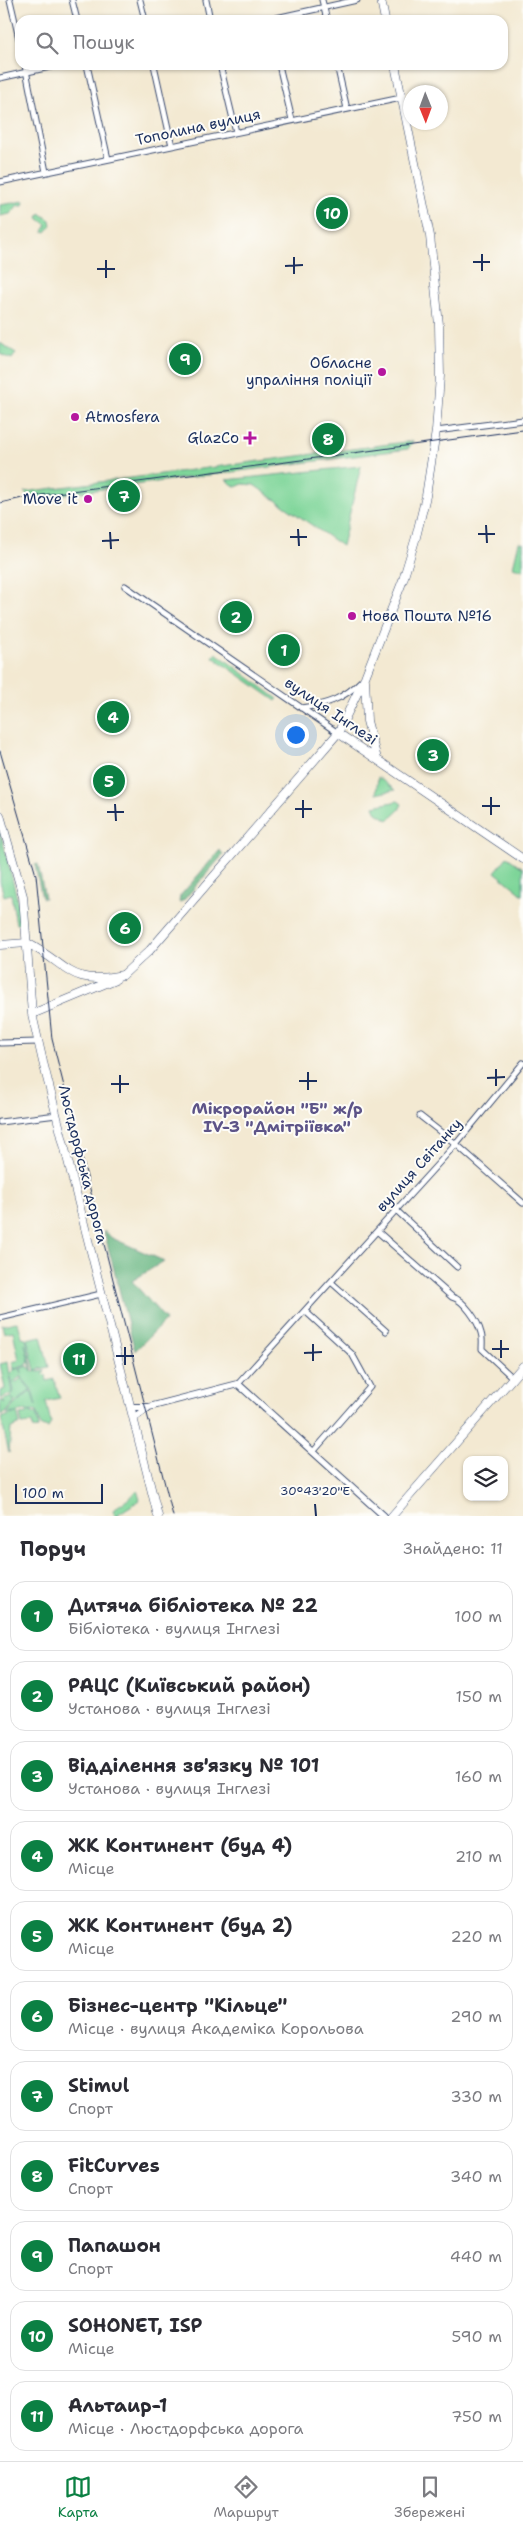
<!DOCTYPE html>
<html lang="uk">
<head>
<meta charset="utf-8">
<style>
	body { margin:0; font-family:"Shantell Sans",sans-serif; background:#f7f7f7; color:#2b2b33 }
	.controls { position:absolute; right:15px; bottom:15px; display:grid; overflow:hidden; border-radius:10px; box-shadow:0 1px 4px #0004 }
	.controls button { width:45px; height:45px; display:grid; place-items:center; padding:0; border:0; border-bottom:1px solid #e1e1e2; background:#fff; color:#2b2b33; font:25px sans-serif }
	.compass { position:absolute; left:403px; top:85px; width:45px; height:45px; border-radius:50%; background:#fff; box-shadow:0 1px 4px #0004; rotate:179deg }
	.scale { position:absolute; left:15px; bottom:12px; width:88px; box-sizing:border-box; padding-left:5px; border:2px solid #1b2f5e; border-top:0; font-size:14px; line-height:18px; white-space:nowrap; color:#1b2f5e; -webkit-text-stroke:4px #fdfcf7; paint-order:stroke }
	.you { position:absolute; left:295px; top:734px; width:18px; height:18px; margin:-12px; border:4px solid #fff; border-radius:50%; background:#1a73e8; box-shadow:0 0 0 8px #1a73e833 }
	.badge { display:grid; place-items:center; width:32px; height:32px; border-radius:50%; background:#0b8043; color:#fff; font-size:16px; font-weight:700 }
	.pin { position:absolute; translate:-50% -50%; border:2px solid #fff; box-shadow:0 1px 5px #0006 }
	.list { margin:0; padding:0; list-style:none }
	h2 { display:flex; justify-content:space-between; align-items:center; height:65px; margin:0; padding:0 20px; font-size:21px }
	h2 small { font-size:16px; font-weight:400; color:#7c7c81 }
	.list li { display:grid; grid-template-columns:32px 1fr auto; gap:15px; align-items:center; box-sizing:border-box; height:70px; margin:0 10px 10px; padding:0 10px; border:1px solid #e1e1e2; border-radius:15px }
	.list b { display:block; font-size:19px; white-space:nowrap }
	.list p { margin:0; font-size:16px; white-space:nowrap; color:#7c7c81 }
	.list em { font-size:16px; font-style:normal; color:#7c7c81 }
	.icon { flex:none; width:28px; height:28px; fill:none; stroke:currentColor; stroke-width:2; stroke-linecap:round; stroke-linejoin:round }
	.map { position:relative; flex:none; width:523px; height:1516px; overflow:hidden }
	.search { position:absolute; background:#fff; box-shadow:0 1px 4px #0004; left:15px; right:15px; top:15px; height:55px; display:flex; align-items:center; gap:12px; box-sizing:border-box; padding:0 18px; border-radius:15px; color:#7c7c81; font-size:19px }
	.sheet { height:945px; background:#fff }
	nav { display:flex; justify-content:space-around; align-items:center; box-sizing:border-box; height:70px; border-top:1px solid #e1e1e2; background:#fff; font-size:14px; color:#7c7c81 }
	nav a { display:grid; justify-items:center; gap:2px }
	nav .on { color:#0b8043 }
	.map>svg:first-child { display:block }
</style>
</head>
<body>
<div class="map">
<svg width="523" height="1516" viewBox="0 0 523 1516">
	<rect width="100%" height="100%" fill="#fdfcf7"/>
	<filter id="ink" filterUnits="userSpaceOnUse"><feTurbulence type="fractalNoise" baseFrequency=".02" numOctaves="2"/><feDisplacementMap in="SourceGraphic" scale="10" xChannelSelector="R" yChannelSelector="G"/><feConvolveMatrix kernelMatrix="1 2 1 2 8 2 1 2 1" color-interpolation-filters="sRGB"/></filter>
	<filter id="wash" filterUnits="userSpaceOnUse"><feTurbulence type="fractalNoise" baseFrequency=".0096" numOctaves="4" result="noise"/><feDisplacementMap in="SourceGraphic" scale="20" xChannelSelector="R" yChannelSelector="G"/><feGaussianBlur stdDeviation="1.12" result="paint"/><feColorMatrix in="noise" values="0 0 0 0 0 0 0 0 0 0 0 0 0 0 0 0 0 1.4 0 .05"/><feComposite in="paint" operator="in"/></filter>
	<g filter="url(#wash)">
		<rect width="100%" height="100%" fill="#f3e9d2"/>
		<path fill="#7ed599" stroke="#4c827c" d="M24 201 23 205H18L10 214 0 216V205Z
			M40 213 50 220 51 226 46 232 43 231 47 225 38 218Z
			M0 343 16 353 12 359 0 354Z
			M413 441 408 449 34 498 29 497 24 492Z
			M361 466 342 546 254 485 243 484 236 487 226 480Z
			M519 542 523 543V570L513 567Z
			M216 653 278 699 276 701 213 657Z
			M378 777 395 790 376 794Z
			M398 801 402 804 399 810 388 820 377 813 374 806Z
			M0 830 16 894 21 924H16L11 894 4 896 0 881Z
			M507 857 523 868V895L495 872Z
			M16 1322 18 1323 22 1337 26 1338 33 1372 45 1370 43 1374 46 1375 47 1381 54 1379 60 1398 46 1401 51 1423 48 1428 41 1426 36 1411 17 1412 20 1424 11 1428 9 1453 1 1418 16 1413 7 1414 14 1405 31 1391 36 1406 32 1390 22 1378V1375L14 1382 12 1381 10 1374 13 1370 20 1368 22 1373 21 1368 28 1366 32 1372 25 1344 29 1361 27 1365 14 1369 12 1362 19 1360 13 1331 4 1333 2 1325Z
			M41 1336 49 1367 35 1370 27 1339Z
			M8 1362 13 1393 0 1399V1391L5 1389 0 1364Z
			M21 1378 31 1390 16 1402 11 1397 14 1391 12 1382H17Z
			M11 1397 15 1402 6 1413 1 1416 0 1400 5 1403 3 1400Z
			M27 1411 36 1414 39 1426 38 1428 33 1429 32 1423 22 1424 20 1415 27 1414Z
			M137 1490 140 1500 118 1514 119 1516H115L113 1510C122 1502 130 1500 137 1490Z"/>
		<path fill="#66b681" stroke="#407270" d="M220 850 223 855 183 901 179 902 180 896Z
			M38 864 45 898H42L35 865Z
			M104 1231 112 1238 164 1261 132 1281 166 1320 135 1351Z"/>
	</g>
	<g filter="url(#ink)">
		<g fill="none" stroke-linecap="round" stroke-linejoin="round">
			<g stroke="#3b4b6f" stroke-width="7">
				<path id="minor" d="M10 0 20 43
					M72 0 77 20
					M140 0 145 20
					M206 0 210 20
					M322 0 327 20
					M267 20 357 0
					M25 65 46 172
					M87 65 108 159
					M154 65 172 146
					M220 65 236 132
					M279 65 292 120
					M337 65 347 109
					M0 78 59 65
					M0 182 401 98
					M436 431 523 420
					M125 586 338 733
					M301 708C325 705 344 699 361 681
					M0 1043 38 1042
					M420 1116 456 1144 523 1203
					M0 1122 57 1115
					M396 1210 457 1267
					M377 1231 452 1297C464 1300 478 1321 481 1333 483 1338 482 1344 482 1349L513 1378
					M331 1282 386 1331
					M305 1311 352 1354 370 1387 313 1452
					M0 1318 101 1294
					M238 1384 456 1144 523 1063"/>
			</g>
			<g stroke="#3b4b6f" stroke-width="8">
				<path id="tertiary" d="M131 1407H149L238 1384 384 1516
					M134 1418 148 1408"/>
			</g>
			<g stroke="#3b4b6f" stroke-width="9">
				<path id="secondary" d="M381 0 385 20
					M365 680 367 721 377 759
					M338 733 523 859
					M0 945 27 943
					M123 975 150 950 338 733 365 677 403 580 416 537 426 496 436 431 440 376 439 325 430 236 395 65"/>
			</g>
			<g stroke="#3b4b6f" stroke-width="9">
				<path id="primary" d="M0 815 23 896 32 1014 43 1062 158 1516
					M27 943C71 966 68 986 123 975
					M32 1014 116 979
					M392 1516 523 1366"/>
			</g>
			<use href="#minor" stroke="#fff" stroke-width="5"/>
			<use href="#tertiary" stroke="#fff" stroke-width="6"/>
			<use href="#secondary" stroke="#fff" stroke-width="8"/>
			<use href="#primary" stroke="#fff" stroke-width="8"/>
			<path stroke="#1b2f5e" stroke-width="1" d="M0 503 27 497 523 430
				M0 751 36 875 52 1039 173 1516"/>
		</g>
	</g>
	<path fill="none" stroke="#1b2f5e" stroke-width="2" d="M482 254V271M294 257V274M106 260V278M473 262H490M285 266 303 265M97 269H115M486 525 487 543M298 529 299 546M110 532 111 549M478 534H495M290 537H307M102 541 119 540M491 797V815M303 800V818M115 804 116 821M482 806H500M295 809H312M107 812H124M496 1069V1086M308 1072V1090M120 1075V1093M487 1078 505 1077M299 1081H317M111 1084H129M501 1340V1358M313 1344V1361M125 1347V1365M492 1349H509M304 1353 322 1352M116 1356H134M315 1504 316 1516"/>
	<g fill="#b5179e" stroke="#fdfcf7" stroke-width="2">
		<circle cx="382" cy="372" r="5"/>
		<circle cx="75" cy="417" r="5"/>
		<path d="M247.5 430.5h5v5h5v5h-5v5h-5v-5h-5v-5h5z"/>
		<circle cx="88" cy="499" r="5"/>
		<circle cx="352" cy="616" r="5"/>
	</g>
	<g text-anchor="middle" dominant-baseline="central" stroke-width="4" stroke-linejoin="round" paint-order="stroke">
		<g font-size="15" fill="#1b2f5e" stroke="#fdfcf7">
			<text transform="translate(198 127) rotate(-12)">Тополина вулиця</text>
			<text transform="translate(331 711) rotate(34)">вулиця Інглезі</text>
			<text transform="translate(83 1164) rotate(76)">Люстдорфська дорога</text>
			<text transform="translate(419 1165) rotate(-48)">вулиця Світанку</text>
		</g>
		<g font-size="15" fill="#1b2f5e" stroke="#fdfcf7" text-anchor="end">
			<text x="372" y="363">Обласне<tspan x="372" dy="17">упраління поліції</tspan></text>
			<text x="85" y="417" text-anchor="start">Atmosfera</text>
			<text x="239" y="438">GlazCo</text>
			<text x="78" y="499">Move it</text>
			<text x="362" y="616" text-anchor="start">Нова Пошта №16</text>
		</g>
		<g font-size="16" font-weight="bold" fill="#5d5488" stroke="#fdfcf7">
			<text x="277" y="1108">Мікрорайон "Б" ж/р<tspan x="277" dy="18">IV-3 "Дмітріївка"</tspan></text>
		</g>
	</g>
	<g font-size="12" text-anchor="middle" fill="#1b2f5e" stroke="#fdfcf7" stroke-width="4" stroke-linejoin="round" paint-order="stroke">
		<text x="315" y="1495">30°43'20"E</text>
	</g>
</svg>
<div class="controls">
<button><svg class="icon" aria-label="layers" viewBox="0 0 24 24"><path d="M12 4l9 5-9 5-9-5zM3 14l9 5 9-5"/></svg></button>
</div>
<svg class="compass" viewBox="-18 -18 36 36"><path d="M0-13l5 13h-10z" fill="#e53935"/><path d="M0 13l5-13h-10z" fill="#7c7c81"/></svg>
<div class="scale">100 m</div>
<div class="you"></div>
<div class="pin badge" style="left:284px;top:650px">1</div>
<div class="pin badge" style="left:236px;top:617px">2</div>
<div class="pin badge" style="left:433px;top:755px">3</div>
<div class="pin badge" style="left:113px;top:717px">4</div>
<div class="pin badge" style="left:109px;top:781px">5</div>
<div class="pin badge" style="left:125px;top:928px">6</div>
<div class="pin badge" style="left:124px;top:496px">7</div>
<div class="pin badge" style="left:328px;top:439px">8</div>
<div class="pin badge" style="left:185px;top:359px">9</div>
<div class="pin badge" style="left:332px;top:213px">10</div>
<div class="pin badge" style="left:79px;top:1359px">11</div>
<div class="search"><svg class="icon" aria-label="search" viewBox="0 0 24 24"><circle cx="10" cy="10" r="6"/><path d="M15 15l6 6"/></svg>Пошук</div>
</div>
<section class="sheet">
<h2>Поруч<small>Знайдено: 11</small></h2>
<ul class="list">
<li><span class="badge">1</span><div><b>Дитяча бібліотека № 22</b><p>Бібліотека · вулиця Інглезі</p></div><em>100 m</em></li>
<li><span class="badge">2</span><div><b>РАЦС (Київський район)</b><p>Установа · вулиця Інглезі</p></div><em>150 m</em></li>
<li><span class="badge">3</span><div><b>Відділення зв'язку № 101</b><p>Установа · вулиця Інглезі</p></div><em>160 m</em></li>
<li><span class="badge">4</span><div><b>ЖК Континент (буд 4)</b><p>Місце</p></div><em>210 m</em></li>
<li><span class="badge">5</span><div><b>ЖК Континент (буд 2)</b><p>Місце</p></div><em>220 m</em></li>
<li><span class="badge">6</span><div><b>Бізнес-центр &quot;Кільце&quot;</b><p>Місце · вулиця Академіка Корольова</p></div><em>290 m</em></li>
<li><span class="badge">7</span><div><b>Stimul</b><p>Спорт</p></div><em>330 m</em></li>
<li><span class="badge">8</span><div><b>FitCurves</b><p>Спорт</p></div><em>340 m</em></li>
<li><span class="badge">9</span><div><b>Папашон</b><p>Спорт</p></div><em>440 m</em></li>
<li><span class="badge">10</span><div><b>SOHONET, ISP</b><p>Місце</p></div><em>590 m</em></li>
<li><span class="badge">11</span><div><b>Альтаир-1</b><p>Місце · Люстдорфська дорога</p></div><em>750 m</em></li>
</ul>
</section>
<nav>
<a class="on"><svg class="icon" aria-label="map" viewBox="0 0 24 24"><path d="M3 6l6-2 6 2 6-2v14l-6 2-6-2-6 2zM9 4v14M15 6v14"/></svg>Карта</a>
<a><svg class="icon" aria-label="directions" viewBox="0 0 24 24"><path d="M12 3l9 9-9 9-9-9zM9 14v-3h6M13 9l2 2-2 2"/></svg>Маршрут</a>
<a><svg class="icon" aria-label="saved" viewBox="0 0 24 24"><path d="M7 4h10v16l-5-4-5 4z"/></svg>Збережені</a>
</nav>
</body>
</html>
